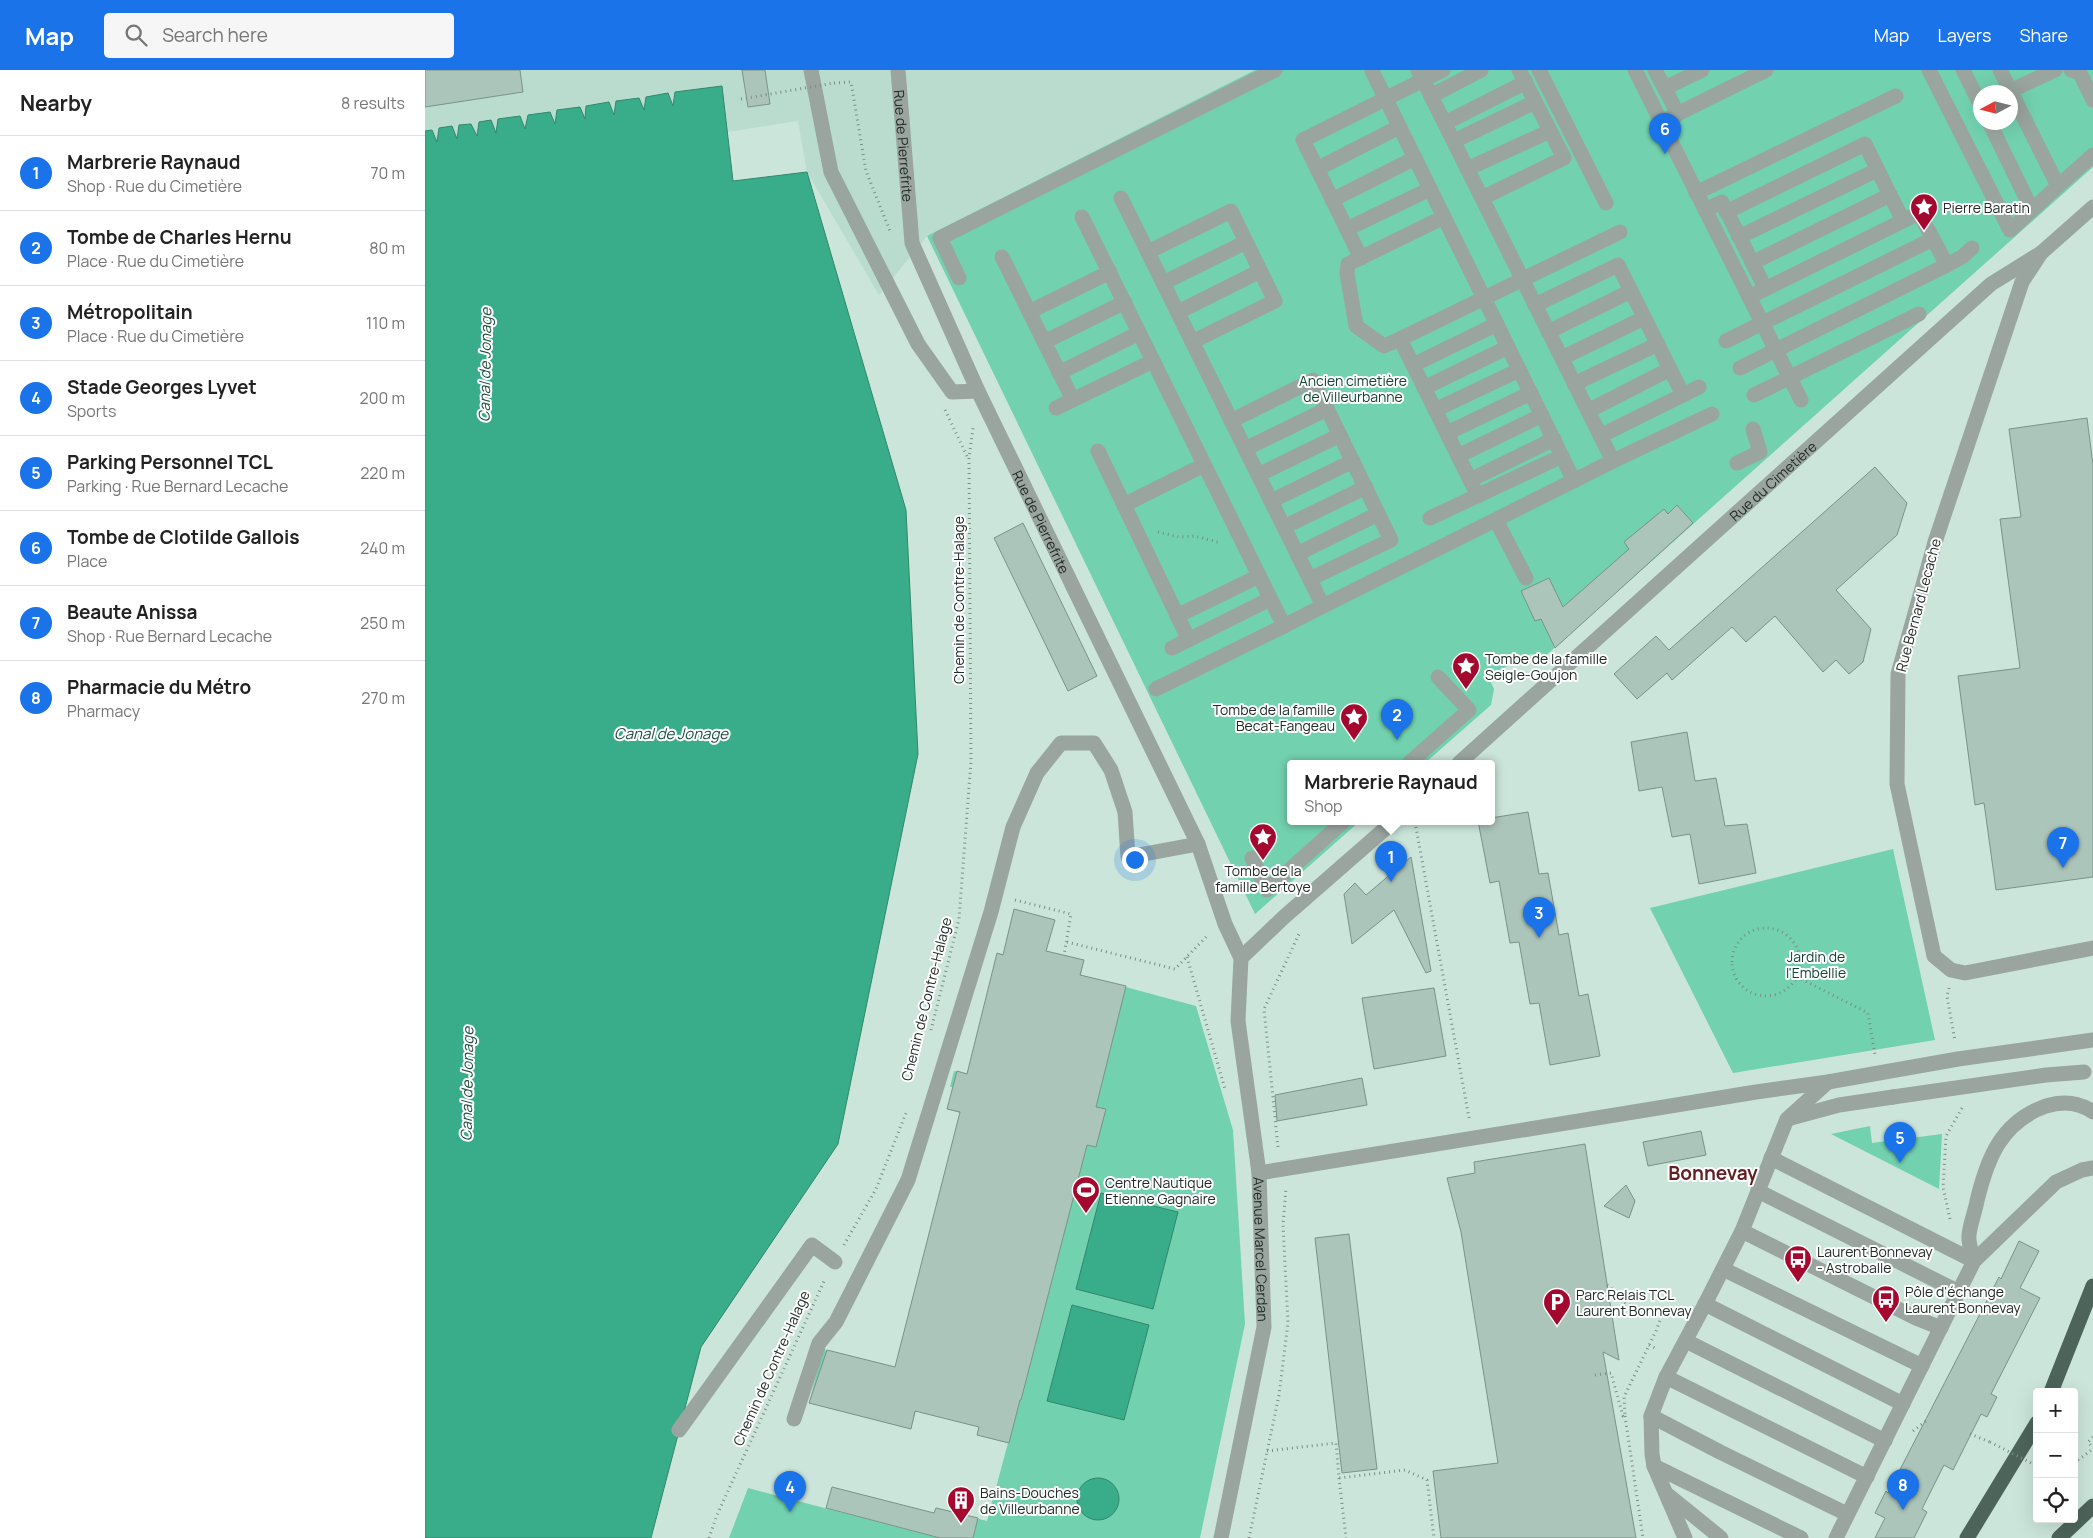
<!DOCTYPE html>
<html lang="en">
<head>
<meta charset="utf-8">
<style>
	body { margin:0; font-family:Manrope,sans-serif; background:#f6f6f6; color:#222 }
	.controls { position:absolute; right:15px; bottom:15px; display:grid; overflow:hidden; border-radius:5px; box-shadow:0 5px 20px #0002 }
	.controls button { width:45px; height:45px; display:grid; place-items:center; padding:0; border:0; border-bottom:1px solid #e0e0e0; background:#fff; color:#222; font:25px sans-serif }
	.compass { position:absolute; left:1548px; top:15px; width:45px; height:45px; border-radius:50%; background:#fff; box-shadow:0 5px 20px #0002; rotate:263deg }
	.you { position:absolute; left:709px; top:789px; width:18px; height:18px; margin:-12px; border:4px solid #fff; border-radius:50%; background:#1a73e8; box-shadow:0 0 0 8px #1a73e833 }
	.badge { display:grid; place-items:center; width:32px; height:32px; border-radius:50%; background:#1a73e8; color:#fff; font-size:16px; font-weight:700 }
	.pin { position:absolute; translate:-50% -41px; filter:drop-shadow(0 1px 2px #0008) }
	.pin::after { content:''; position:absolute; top:26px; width:18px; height:15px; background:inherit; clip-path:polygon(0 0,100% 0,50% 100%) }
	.popup { position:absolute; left:862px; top:690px; width:208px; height:65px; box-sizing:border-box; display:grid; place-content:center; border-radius:5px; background:#fff; filter:drop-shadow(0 1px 4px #0005); font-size:16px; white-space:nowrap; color:#767676 }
	.popup b { font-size:19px; color:#222 }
	.popup::after { content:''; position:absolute; left:50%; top:100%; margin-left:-10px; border:10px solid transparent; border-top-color:#fff }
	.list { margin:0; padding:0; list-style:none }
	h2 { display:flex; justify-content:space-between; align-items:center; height:65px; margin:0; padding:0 20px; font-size:21px }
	h2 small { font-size:16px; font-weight:400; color:#767676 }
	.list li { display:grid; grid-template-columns:32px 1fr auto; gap:15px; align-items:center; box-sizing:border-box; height:75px; padding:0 20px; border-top:1px solid #e0e0e0 }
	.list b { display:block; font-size:19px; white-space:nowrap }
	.list p { margin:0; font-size:16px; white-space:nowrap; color:#767676 }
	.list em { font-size:16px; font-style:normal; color:#767676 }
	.icon { flex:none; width:28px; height:28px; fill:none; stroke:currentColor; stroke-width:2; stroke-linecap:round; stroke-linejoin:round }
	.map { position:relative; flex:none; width:1668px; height:1468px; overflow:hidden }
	header { display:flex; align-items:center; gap:30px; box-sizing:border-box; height:70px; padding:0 25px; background:#1a73e8; color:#fff }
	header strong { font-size:24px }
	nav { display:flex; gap:28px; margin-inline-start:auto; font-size:18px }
	.search { width:350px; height:45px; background:#f6f6f6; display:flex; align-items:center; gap:12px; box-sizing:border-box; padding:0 18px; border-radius:5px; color:#767676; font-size:19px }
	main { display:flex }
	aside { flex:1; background:#fff }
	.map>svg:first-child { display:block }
</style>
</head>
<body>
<header>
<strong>Map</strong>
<div class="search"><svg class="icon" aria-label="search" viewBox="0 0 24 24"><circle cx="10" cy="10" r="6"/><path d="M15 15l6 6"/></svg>Search here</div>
<nav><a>Map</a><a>Layers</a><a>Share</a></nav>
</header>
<main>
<aside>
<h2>Nearby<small>8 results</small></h2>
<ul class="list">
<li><span class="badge">1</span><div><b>Marbrerie Raynaud</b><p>Shop · Rue du Cimetière</p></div><em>70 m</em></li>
<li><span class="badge">2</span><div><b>Tombe de Charles Hernu</b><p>Place · Rue du Cimetière</p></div><em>80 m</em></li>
<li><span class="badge">3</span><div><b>Métropolitain</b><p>Place · Rue du Cimetière</p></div><em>110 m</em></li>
<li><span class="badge">4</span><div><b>Stade Georges Lyvet</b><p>Sports</p></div><em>200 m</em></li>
<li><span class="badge">5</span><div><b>Parking Personnel TCL</b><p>Parking · Rue Bernard Lecache</p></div><em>220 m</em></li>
<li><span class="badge">6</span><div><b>Tombe de Clotilde Gallois</b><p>Place</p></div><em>240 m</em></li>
<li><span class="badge">7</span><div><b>Beaute Anissa</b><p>Shop · Rue Bernard Lecache</p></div><em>250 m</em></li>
<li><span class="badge">8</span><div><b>Pharmacie du Métro</b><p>Pharmacy</p></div><em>270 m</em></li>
</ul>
</aside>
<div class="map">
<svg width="1668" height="1468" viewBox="0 0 1668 1468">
	<rect width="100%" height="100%" fill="#cbe5da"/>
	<path fill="#b9dcce" d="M0 0H830L502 166 454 225 382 102 373 51 302 62 296 16 248 37 243 23 219 41 12 73 7 60 0 61Z"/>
	<path fill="#72d1af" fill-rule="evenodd" d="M830 0H1668V97L1117 589 1106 584 1063 606 1069 619 1066 635 1000 693H866V751H935L830 844 502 166ZM1556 22H1586V52H1556Z
		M1468 779 1510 970 1308 1003 1225 838Z
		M589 839 630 850 621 881 659 890 656 905 771 936 808 1060 820 1254 775 1468H304L323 1418 503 1465 511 1438 562 1451 583 1373 552 1365 554 1357 491 1341 486 1359 384 1333 398 1279 470 1297 535 1043 522 1039 528 1017H525L529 1001 542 1004 573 883 606 892 610 878 581 871Z
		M1445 1056 1447 1073 1517 1064 1514 1119 1406 1064Z"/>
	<path fill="#39ad89" stroke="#32866c" d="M297 16 308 111 382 102 481 440 493 684 413 1074 276 1277 226 1468H0V61L7 60 12 72 14 58 27 56 32 69 34 55 46 54 52 66 54 52 66 50 71 63 73 49 95 46 100 59 103 45 125 42 130 54 132 40 155 37 160 49 161 36 184 32 189 45 191 31 214 28 219 40 221 27 243 23 248 36 250 22Z
		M676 1123 753 1142 728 1239 651 1219Z
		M647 1235 724 1255 699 1350 622 1331Z
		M652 1429a21 21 0 1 1 42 0a21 21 0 1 1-42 0Z"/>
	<path fill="#acc5bb" stroke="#7a9389" d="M0 0H95L98 22 0 37Z
		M317 0H340L345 34 323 37Z
		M1662 348 1668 395V807L1571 820 1559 733 1550 735 1533 606 1595 598 1575 449 1596 447 1584 359Z
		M1450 397 1482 433 1472 465 1411 520 1446 559 1438 592 1424 604 1411 590 1398 602 1350 546 1321 572 1307 557 1247 610 1242 603 1212 629 1189 604 1231 566 1244 580Z
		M1252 435 1268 453 1130 578 1116 549 1110 551 1096 521 1124 508 1138 537 1204 479 1199 472 1239 439 1243 444Z
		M598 453 672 606 643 621 569 468Z
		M1262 662 1270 711 1291 708 1300 756 1322 754 1331 803 1274 814 1265 764 1247 767 1237 717 1214 721 1206 672Z
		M1103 742 1114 804 1123 803 1134 865 1143 863 1154 926 1163 924 1175 986 1125 995 1114 933 1105 934 1094 872 1085 873 1074 811 1065 813 1053 751H1066V748Z
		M986 787 1006 901 1001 903 969 840 927 874 919 824 930 813 941 825Z
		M589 839 630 850 621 881 659 890 655 905 701 916 671 1037 681 1039 671 1077 662 1075 596 1330H595L584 1373 552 1365 554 1357 490 1341 486 1359 384 1333 402 1280 470 1297 535 1042 522 1039 532 1001 542 1004 572 883 578 885Z
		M1009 918 1021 986 949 999 937 928Z
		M937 1008 942 1035 852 1051 850 1025Z
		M1276 1061 1281 1085 1223 1096 1218 1072Z
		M1160 1074 1194 1290 1178 1282 1211 1468H1016L1008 1401 1073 1393 1036 1162 1022 1108 1050 1103 1049 1092Z
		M1201 1115 1210 1131 1204 1148 1179 1136Z
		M924 1164 952 1399 917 1403 890 1168Z
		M1594 1171 1614 1181 1595 1218 1615 1228 1566 1324 1572 1327 1562 1347 1556 1344 1528 1400 1519 1395 1497 1439 1502 1442 1489 1468H1450L1460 1448 1450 1443 1461 1421 1463 1423 1574 1207 1576 1209Z
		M407 1417 509 1443 511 1438 553 1448 548 1468H515L401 1438Z"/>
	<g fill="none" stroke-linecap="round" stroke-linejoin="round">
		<path stroke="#7c8e86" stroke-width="3" stroke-dasharray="1 4" stroke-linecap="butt" d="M409 13 426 12 441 101 465 161
			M520 340 543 388
			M733 462 754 467 770 466 796 473
			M990 752 1044 1048
			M590 830 646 844 639 885
			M1307 892a34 34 0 1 1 68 0a34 34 0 1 1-68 0Z
			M642 872 750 899 783 865
			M762 887 800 1019
			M1372 907 1443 943 1450 985
			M1524 918 1522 926 1530 971
			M506 960 534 849 546 691 544 388 548 358
			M853 1077 839 939 874 864 872 862
			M1525 1149 1518 1117 1521 1066 1537 1038
			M419 1175 451 1119 481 1043
			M1182 1215C1189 1219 1190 1226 1196 1230 1210 1241 1230 1239 1248 1240
			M1224 1275 1230 1278
			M1170 1305 1186 1303 1198 1346H1200L1199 1327 1231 1261 1239 1240
			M1200 1346 1218 1468
			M1488 1361 1501 1351
			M1545 1364 1565 1372
			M1668 1367 1663 1372 1668 1378
			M842 1381 911 1373 914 1408 980 1400 1002 1410 1009 1468
			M1649 1393 1668 1379
			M914 1408 921 1468
			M284 1468 292 1445 400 1209
			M824 1468 854 1325 863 1253 858 1155 861 1118"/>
		<g stroke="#9aa5a0" stroke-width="15">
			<path d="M386 0 406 102 493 274 527 322 553 321"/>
			<path id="s1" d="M473 0 487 173 553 321 773 774 800 854 816 888 813 951 834 1103 835 1136 839 1257 796 1468"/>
			<path d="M1114 0 1181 133"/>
			<path d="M1210 0 1376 330"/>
			<path d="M1230 0 1253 44"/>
			<path d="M1504 0 1585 160 1633 116 1575 0"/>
			<path d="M1538 0 1556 36"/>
			<path d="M1646 0 1655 3 1668 30"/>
			<path d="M947 1 1149 411"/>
			<path d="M1240 18 1277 0"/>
			<path d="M1585 21 1630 0"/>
			<path d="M1006 26 1056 0"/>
			<path d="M1236 52 1341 0"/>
			<path d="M1564 52 1607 140"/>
			<path d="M1020 53 1101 12"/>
			<path d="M1029 71 1110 32"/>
			<path d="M892 99 974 57"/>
			<path d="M1042 99 1125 61"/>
			<path d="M1633 116 1668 85"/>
			<path d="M1271 123 1471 26"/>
			<path d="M1057 128 1139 88 1094 0"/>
			<path d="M907 130 990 88"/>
			<path d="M1280 140 1297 132 1340 218"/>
			<path d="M1301 142 1440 74 1465 125"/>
			<path d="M657 147 859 556 898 536 696 128"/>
			<path d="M1019 147 923 194 922 203 931 256 959 276 975 269 1053 426"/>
			<path d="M922 159 1005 119"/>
			<path d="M1314 167 1452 100"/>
			<path d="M723 182 806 141 850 231 767 272"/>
			<path d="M1616 183 1597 212 1510 472 1473 604 1472 714 1509 886 1526 900 1540 903 1668 878"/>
			<path d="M577 187 648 330"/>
			<path d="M936 188 878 70 1018 0"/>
			<path d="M1327 193 1465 125 1478 150"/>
			<path d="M1522 195 1537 187 1547 178"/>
			<path d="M534 208 515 168 850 0"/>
			<path d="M738 213 821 172"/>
			<path d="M1324 227 1494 143 1508 169"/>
			<path d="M1110 235 1193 195 1258 325"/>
			<path d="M604 242 685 202"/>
			<path d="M753 242 835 201"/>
			<path d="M1123 262 1206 221"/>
			<path d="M975 269 1195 162"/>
			<path d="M1301 271 1508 169 1522 195 1315 298"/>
			<path d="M619 272 700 232"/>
			<path d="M1137 288 1219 248"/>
			<path d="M988 295 1072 254"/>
			<path d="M634 303 714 263"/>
			<path d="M1149 314 1233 274"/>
			<path d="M999 318 1083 277"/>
			<path d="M1329 325 1494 244"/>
			<path d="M631 338 728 291"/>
			<path d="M1010 340 1094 300"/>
			<path d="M1163 341 1245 299"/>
			<path d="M806 351 888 310 966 470 885 509"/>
			<path d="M1022 363 1106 323"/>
			<path d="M1175 366 1274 317"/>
			<path d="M820 379 902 339"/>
			<path d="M673 381 764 570"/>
			<path d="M1033 386 1117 345"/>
			<path d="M1188 391 1287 344"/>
			<path d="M1312 393 1335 382 1328 359"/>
			<path d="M833 405 915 365"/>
			<path d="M1045 410 1129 369"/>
			<path d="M846 431 928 391"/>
			<path d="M699 435 779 395"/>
			<path d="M1005 448 1137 386"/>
			<path d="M1071 450 1101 508"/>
			<path d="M859 457 941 417"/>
			<path d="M872 484 953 444"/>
			<path d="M898 536 1188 391 993 0"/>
			<path d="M752 546 834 506"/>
			<path d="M747 578 845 529"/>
			<path d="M731 619 859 556"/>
			<path d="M984 693 1044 640 1013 607"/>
			<path id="s2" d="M1034 693 1566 214 1616 183 1668 137"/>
			<path d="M827 788 842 820 919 751"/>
			<path d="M816 888 859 847 969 751"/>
			<path d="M1366 1048 1414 1035 1468 1027"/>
			<path d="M1346 1088 1549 1191"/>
			<path d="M834 1103 1331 1022 1403 1012 1533 989 1668 970"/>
			<path d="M1333 1121 1534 1222"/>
			<path d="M1317 1161 1491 1248 1516 1258"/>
			<path d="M1549 1191C1547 1183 1543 1173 1544 1165 1545 1154 1550 1142 1552 1131 1562 1089 1576 1052 1621 1036 1637 1031 1654 1032 1668 1042"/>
			<path d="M1298 1199 1497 1296"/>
			<path d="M1280 1234 1478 1334"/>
			<path d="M1261 1271 1460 1371"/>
			<path d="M1241 1307 1442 1407"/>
			<path d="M1226 1346 1295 1382 1422 1444"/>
			<path d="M369 1349 394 1273 411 1252 483 1110 566 842 588 757 612 703 636 673H669L686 700 700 742 703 787 773 774"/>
			<path d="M254 1360 387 1175 410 1192"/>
			<path d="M1229 1396 1376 1468"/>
			<path d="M1243 1425 1296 1468"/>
			<path d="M1260 1468 1229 1396 1227 1384 1226 1346 1241 1307 1280 1234 1317 1161 1362 1049 1403 1012"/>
			<path d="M1411 1468 1549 1191 1631 1112 1657 1100 1668 1098"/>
		</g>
		<path stroke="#4d645b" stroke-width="15" d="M1626 1322 1668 1216
			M1542 1468 1612 1353
			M1634 1468 1668 1436"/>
		<path stroke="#7c8e86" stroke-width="3" stroke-dasharray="1 4" stroke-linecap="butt" d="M316 29 409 13
			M1565 1372 1612 1396"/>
		<path stroke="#9aa5a0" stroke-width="15" d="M1468 1027 1621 1005 1659 1002"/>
	</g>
	<defs>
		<g id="sight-pin" transform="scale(1.4375)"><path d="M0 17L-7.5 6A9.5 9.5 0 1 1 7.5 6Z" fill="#a5082e" stroke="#fff"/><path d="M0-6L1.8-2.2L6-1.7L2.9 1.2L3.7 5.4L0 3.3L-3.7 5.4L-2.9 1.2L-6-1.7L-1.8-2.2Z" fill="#fff"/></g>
		<g id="stadium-pin" transform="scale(1.4375)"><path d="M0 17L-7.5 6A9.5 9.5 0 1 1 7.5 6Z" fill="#a5082e" stroke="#fff"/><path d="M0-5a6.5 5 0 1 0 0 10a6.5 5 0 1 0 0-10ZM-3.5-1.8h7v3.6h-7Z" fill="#fff"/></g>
		<g id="bus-pin" transform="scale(1.4375)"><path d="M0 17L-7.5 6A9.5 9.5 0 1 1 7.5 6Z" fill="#a5082e" stroke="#fff"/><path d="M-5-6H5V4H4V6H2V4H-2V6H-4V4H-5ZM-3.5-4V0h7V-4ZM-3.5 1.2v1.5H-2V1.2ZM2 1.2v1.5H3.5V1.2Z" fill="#fff"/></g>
		<g id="parking-pin" transform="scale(1.4375)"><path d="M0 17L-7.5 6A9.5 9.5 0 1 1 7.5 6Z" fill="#a5082e" stroke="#fff"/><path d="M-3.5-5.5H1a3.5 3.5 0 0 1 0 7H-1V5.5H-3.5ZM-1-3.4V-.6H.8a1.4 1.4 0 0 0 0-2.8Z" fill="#fff"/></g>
		<g id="building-pin" transform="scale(1.4375)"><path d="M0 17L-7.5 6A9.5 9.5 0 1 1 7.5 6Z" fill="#a5082e" stroke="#fff"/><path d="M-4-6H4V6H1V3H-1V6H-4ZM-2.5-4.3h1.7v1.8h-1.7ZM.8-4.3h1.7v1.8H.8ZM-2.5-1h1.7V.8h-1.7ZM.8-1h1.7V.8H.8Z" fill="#fff"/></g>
	</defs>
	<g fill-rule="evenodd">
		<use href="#sight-pin" x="1499" y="137"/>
		<use href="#sight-pin" x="1041" y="596"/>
		<use href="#sight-pin" x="929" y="647"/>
		<use href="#sight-pin" x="838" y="767"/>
		<use href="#stadium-pin" x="661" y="1120"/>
		<use href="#bus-pin" x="1373" y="1189"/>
		<use href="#bus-pin" x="1461" y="1229"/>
		<use href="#parking-pin" x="1132" y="1232"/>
		<use href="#building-pin" x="536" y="1430"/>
	</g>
	<g text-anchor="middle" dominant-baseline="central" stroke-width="4" stroke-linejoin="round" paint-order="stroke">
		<g font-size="14" fill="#212b27" stroke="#fff">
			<text stroke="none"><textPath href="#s1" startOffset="76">Rue de Pierrefrite</textPath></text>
			<text stroke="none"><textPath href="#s2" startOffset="422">Rue du Cimetière</textPath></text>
			<text stroke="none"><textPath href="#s1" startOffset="481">Rue de Pierrefrite</textPath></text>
			<text transform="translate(533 530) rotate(-90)">Chemin de Contre-Halage</text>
			<text transform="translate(1493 535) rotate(-75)">Rue Bernard Lecache</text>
			<text transform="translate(501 929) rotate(-76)">Chemin de Contre-Halage</text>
			<text stroke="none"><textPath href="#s1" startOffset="1254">Avenue Marcel Cerdan</textPath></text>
			<text transform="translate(346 1298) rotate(-66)">Chemin de Contre-Halage</text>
		</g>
		<g font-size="14" fill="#212b27" stroke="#fff" text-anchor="start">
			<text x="1518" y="137">Pierre Baratin</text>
			<text x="1060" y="588">Tombe de la famille<tspan x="1060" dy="16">Seigle-Goujon</tspan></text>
			<text x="910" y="639" text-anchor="end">Tombe de la famille<tspan x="910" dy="16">Becat-Fangeau</tspan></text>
			<text x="838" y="800" text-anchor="middle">Tombe de la<tspan x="838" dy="16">famille Bertoye</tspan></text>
			<text x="680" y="1112">Centre Nautique<tspan x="680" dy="16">Etienne Gagnaire</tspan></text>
			<text x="1392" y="1181">Laurent Bonnevay<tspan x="1392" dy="16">- Astroballe</tspan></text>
			<text x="1480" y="1221">Pôle d'échange<tspan x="1480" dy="16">Laurent Bonnevay</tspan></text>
			<text x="1151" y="1224">Parc Relais TCL<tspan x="1151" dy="16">Laurent Bonnevay</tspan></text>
			<text x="555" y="1422">Bains-Douches<tspan x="555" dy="16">de Villeurbanne</tspan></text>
		</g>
		<g font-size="14" fill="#114233" stroke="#fff">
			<text x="928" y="310">Ancien cimetière<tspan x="928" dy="16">de Villeurbanne</tspan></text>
			<text x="1391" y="886">Jardin de<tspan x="1391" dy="16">l'Embellie</tspan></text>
		</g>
		<g font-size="15" font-style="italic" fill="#215040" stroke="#fff">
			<text transform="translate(60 295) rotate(-89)">Canal de Jonage</text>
			<text x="246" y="663">Canal de Jonage</text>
			<text transform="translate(42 1014) rotate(-89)">Canal de Jonage</text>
		</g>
		<g font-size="19" font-weight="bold" fill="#631e24" stroke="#fff">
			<text x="1288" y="1103">Bonnevay</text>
		</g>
	</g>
</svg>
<div class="controls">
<button>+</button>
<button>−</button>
<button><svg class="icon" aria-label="locate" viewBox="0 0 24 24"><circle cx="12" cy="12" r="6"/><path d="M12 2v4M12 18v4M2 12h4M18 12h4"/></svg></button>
</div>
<svg class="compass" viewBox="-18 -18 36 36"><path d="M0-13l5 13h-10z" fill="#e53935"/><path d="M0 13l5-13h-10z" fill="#767676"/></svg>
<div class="you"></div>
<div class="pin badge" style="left:966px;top:812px">1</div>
<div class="popup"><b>Marbrerie Raynaud</b>Shop</div>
<div class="pin badge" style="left:972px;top:670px">2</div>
<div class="pin badge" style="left:1114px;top:868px">3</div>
<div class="pin badge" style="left:365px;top:1442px">4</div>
<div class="pin badge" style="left:1475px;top:1093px">5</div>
<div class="pin badge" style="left:1240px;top:84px">6</div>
<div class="pin badge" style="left:1638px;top:798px">7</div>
<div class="pin badge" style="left:1478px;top:1440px">8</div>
</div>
</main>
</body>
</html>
